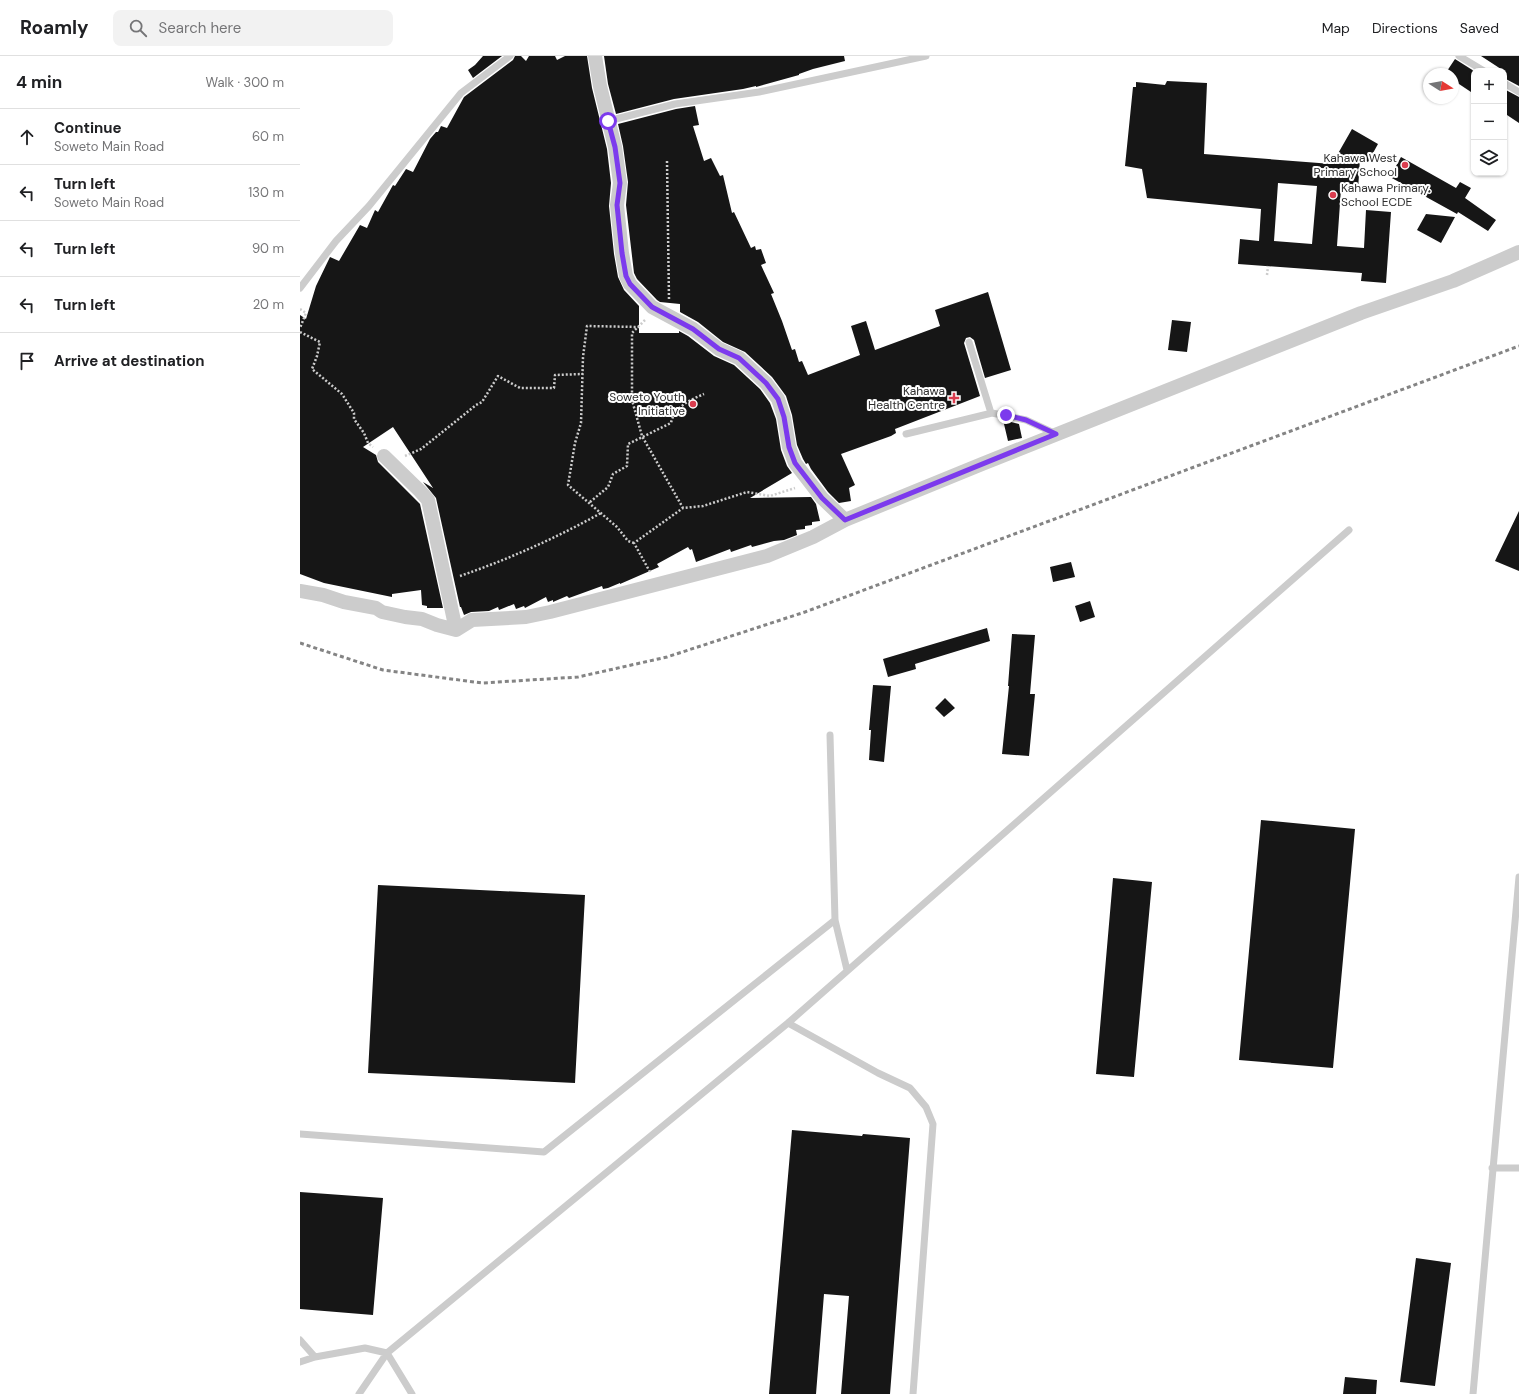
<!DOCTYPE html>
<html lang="en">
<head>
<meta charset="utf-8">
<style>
	body { margin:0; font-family:"DM Sans",sans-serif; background:#f2f2f2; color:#202124 }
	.controls { position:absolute; right:12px; top:12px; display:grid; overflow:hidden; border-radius:8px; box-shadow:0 1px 3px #0004 }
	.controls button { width:36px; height:36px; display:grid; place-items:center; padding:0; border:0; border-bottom:1px solid #e0e0e0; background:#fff; color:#202124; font:20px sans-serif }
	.compass { position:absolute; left:1123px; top:12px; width:36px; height:36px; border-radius:50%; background:#fff; box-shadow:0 1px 3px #0004; rotate:101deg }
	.stop { position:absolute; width:12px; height:12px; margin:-9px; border:3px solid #7c3aed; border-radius:50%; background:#fff }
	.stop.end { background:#7c3aed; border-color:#fff; box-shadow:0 1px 4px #0008 }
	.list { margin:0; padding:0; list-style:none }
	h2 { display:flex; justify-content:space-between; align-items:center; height:52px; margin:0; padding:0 16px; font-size:17px }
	h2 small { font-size:13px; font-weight:400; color:#757577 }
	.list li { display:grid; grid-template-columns:26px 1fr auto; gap:12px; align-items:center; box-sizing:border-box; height:56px; padding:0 16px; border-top:1px solid #e0e0e0 }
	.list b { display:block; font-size:15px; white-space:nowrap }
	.list p { margin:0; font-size:13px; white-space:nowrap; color:#757577 }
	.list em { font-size:13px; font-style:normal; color:#757577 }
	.icon { flex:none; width:22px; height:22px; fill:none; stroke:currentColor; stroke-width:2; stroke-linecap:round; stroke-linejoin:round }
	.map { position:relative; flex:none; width:1219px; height:1338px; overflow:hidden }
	header { display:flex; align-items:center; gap:24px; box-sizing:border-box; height:56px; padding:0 20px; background:#fff; border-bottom:1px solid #e0e0e0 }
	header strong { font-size:19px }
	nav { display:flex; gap:22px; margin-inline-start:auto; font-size:14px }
	.search { width:280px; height:36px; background:#f2f2f2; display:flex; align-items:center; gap:10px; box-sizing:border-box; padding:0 14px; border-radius:8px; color:#757577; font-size:15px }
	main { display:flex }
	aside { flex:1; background:#fff }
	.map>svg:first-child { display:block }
</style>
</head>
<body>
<header>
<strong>Roamly</strong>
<div class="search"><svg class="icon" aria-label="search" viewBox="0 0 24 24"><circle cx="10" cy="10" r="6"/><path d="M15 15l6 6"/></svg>Search here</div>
<nav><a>Map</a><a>Directions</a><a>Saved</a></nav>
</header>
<main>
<aside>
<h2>4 min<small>Walk · 300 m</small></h2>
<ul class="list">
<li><svg class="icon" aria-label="ahead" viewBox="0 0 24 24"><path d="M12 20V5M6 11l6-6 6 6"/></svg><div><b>Continue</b><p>Soweto Main Road</p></div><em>60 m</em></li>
<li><svg class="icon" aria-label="left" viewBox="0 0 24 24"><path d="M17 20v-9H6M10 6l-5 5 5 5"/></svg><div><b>Turn left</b><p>Soweto Main Road</p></div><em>130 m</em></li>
<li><svg class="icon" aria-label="left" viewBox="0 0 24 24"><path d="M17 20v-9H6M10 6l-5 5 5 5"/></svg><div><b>Turn left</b></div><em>90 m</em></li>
<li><svg class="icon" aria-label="left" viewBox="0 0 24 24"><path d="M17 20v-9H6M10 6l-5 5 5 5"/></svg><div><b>Turn left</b></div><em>20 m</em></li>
<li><svg class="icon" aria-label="arrive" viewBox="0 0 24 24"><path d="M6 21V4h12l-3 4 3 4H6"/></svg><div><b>Arrive at destination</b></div></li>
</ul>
</aside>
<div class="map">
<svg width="1219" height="1338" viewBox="0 0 1219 1338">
	<rect width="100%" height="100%" fill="#fff"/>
	<path fill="#161616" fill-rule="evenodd" d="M183 0H202L173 22 168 14 175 9Z
		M215 0H221L226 5 229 0H255L257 4 265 0H287L292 32 307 93 311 127 309 150 314 198 318 221 324 234 339 250V277H379V275L388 280 414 300 434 309 460 333 470 347 476 363 481 394 487 410 492 417 450 442 511 441 516 448 520 465 512 466V469L505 470V473L496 474 497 479 484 484 474 485 452 491 451 489 431 496 430 493 396 506 392 493 390 494 388 491 357 508 359 511 320 528V527L308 532 303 533 302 530 269 542 267 540 253 546V544L248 546 246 541 225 552 224 550 216 553 214 548 199 554 198 551 189 555 171 556 164 559 161 551H160L136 442 123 426 133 432 93 371 63 391 76 399 78 406 120 448 143 552H127V550L122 549 121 534 92 538V541L24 527 0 518V259L6 263 16 230 30 201 39 205 60 169 67 172 75 154 78 156 93 129 95 130 106 113 113 116 130 83 136 76H138L141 70 147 72 164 41 213 4Z
		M304 0H544L545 5 513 13 499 18V19L456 31V30L443 33 374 43 316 58 308 28Z
		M1181 0H1219V30L1204 22V15Z
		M1155 3 1174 15V38L1153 24V18H1145Z
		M867 25 907 27 904 98 1032 108 1052 73 1078 88 1068 106 1060 102 1058 134 1041 133 1037 190 1064 192 1066 154 1091 156 1086 227 1061 225 1062 217 938 208 940 183 959 185 961 153 847 142 842 113 825 110 833 31H836V26L865 29ZM978 127 1017 130 1012 188 974 185Z
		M1204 33 1219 41V67L1204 57Z
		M395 50 399 69 393 70 404 105 411 102 420 120 423 119 432 157 434 156 451 192 455 190 456 194 461 193 466 207 461 209 474 237 471 238 482 265 492 294 495 293 499 306 502 305 508 319 560 299 551 270 566 265 575 294 640 270 635 254 688 236 711 314 685 322 674 284 670 281 666 282 664 287 680 340 595 373 596 377 591 380 541 398 555 429 549 432 551 445 539 447 528 436 511 413 508 407 506 408 503 403 497 389 492 359 486 340 472 321 445 296 423 286 398 266 380 256V248L360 246 357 244 337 223 334 217 326 149 328 126 323 90 318 68 376 53Z
		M1101 101 1156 132 1160 126 1171 132 1165 142 1196 164 1188 175 1158 156 1157 158 1090 121Z
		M1126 158 1155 161 1141 187 1117 174Z
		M872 264 891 266 887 296 868 294Z
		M711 366 719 368 722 382 708 385 704 368Z
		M1219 455V515L1195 505Z
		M771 506 775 521 753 526 750 511Z
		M790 545 795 561 780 566 775 550Z
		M687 572 690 585 615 608 616 613 588 621 583 603Z
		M712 578 735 579 730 638H735L729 700 702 698 709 630H708Z
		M573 629 591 630 584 706 569 704 571 674H569Z
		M645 642 655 652 644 661 635 652Z
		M961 764 1055 773 1033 1012 939 1004Z
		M813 822 852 826 834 1021 796 1018Z
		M78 829 285 839 275 1027 68 1017Z
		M492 1074 562 1080 563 1078 610 1082 590 1338H541L549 1240 524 1238 516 1338H469Z
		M0 1136 83 1142 73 1259 0 1253Z
		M1116 1202 1151 1207 1135 1330 1100 1326Z
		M1045 1321 1077 1324 1076 1338H1043Z"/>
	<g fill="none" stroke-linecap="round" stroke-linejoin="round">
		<path stroke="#ccc" stroke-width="2.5" stroke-dasharray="2 2" stroke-linecap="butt" d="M367 105 369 244
			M967 219 968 210
			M0 253 6 257 0 272
			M345 264 332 277V344L342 380 383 452
			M0 276 20 286 17 300 12 313 42 338 54 357V363L64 377 68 387 73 391
			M105 400 121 393 176 349 182 346 198 320 220 332H254L255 319 283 318
			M290 446 308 431 313 418 327 410 328 388 371 367C374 351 390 344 404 338
			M334 487 328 485 317 471 268 429 275 387 281 367 283 301 287 270 339 271
			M350 516 334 487 383 452 403 450 447 436 470 440 495 432
			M160 520C209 503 256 482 301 457"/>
		<path stroke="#ccc" stroke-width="7" d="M1159 0 1184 15
			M1204 27 1219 36
			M308 65 375 48 459 36 626 0
			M0 232 36 185 69 150 161 37 210 0
			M669 286 691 357
			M606 378 692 357 726 364 756 378
			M530 679 535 864 547 914
			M488 967 578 1017 610 1032 626 1051 633 1068 613 1338
			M0 1078 244 1096 535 864
			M1192 1112H1219
			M0 1284 15 1301
			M0 1306 15 1301 65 1292 87 1297 112 1338
			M59 1338 87 1297 488 967 1049 474
			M1173 1338 1219 821"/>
		<path stroke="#ccc" stroke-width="14" d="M295 0 300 30 315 91 320 127 317 149 322 197 326 220 330 228 352 251 393 273 419 293 439 302 466 327 478 343 484 361 489 391 495 407 522 442 545 464
			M84 400 120 435 128 444 156 574
			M0 535 23 539 44 546 76 552 82 556 105 561 122 563 137 569 156 574 172 564 226 561 250 556 467 500 513 481 545 464 682 408 1061 257 1153 225 1219 196"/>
		<path stroke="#848484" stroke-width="3" stroke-dasharray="4 3" stroke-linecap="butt" d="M0 587 83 614 182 627 278 621 367 601 505 556 1219 290"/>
	</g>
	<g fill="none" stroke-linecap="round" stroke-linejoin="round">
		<path stroke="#7c3aed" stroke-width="5" d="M308 65 315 91 320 127 317 149 322 197 326 220 330 228 352 251 393 273 419 293 439 302 466 327 478 343 484 361 489 391 495 407 522 442 545 464 756 378 726 364 706 359"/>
	</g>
	<g fill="#da3d4f" stroke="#fff" stroke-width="1.5">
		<circle cx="1105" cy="109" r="4"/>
		<circle cx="1033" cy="139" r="4"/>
		<path d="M652 336h4v4h4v4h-4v4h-4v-4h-4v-4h4z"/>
		<circle cx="393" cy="348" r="4"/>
	</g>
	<g text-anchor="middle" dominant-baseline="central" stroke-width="4" stroke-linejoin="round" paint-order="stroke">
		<g font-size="12" fill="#2f2f2f" stroke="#fff" text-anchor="end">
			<text x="1097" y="102">Kahawa West<tspan x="1097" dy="14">Primary School</tspan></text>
			<text x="1041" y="132" text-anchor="start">Kahawa Primary.<tspan x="1041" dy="14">School ECDE</tspan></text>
			<text x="645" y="335">Kahawa<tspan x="645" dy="14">Health Centre</tspan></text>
			<text x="385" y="341">Soweto Youth<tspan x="385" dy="14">Initiative</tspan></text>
		</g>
	</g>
</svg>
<div class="controls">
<button>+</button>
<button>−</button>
<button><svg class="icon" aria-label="layers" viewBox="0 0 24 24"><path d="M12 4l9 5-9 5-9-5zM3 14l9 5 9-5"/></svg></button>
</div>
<svg class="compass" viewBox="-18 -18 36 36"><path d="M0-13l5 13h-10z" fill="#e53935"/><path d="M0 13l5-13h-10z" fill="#757577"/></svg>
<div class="stop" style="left:308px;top:65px"></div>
<div class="stop end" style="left:706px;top:359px"></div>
</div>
</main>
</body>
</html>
